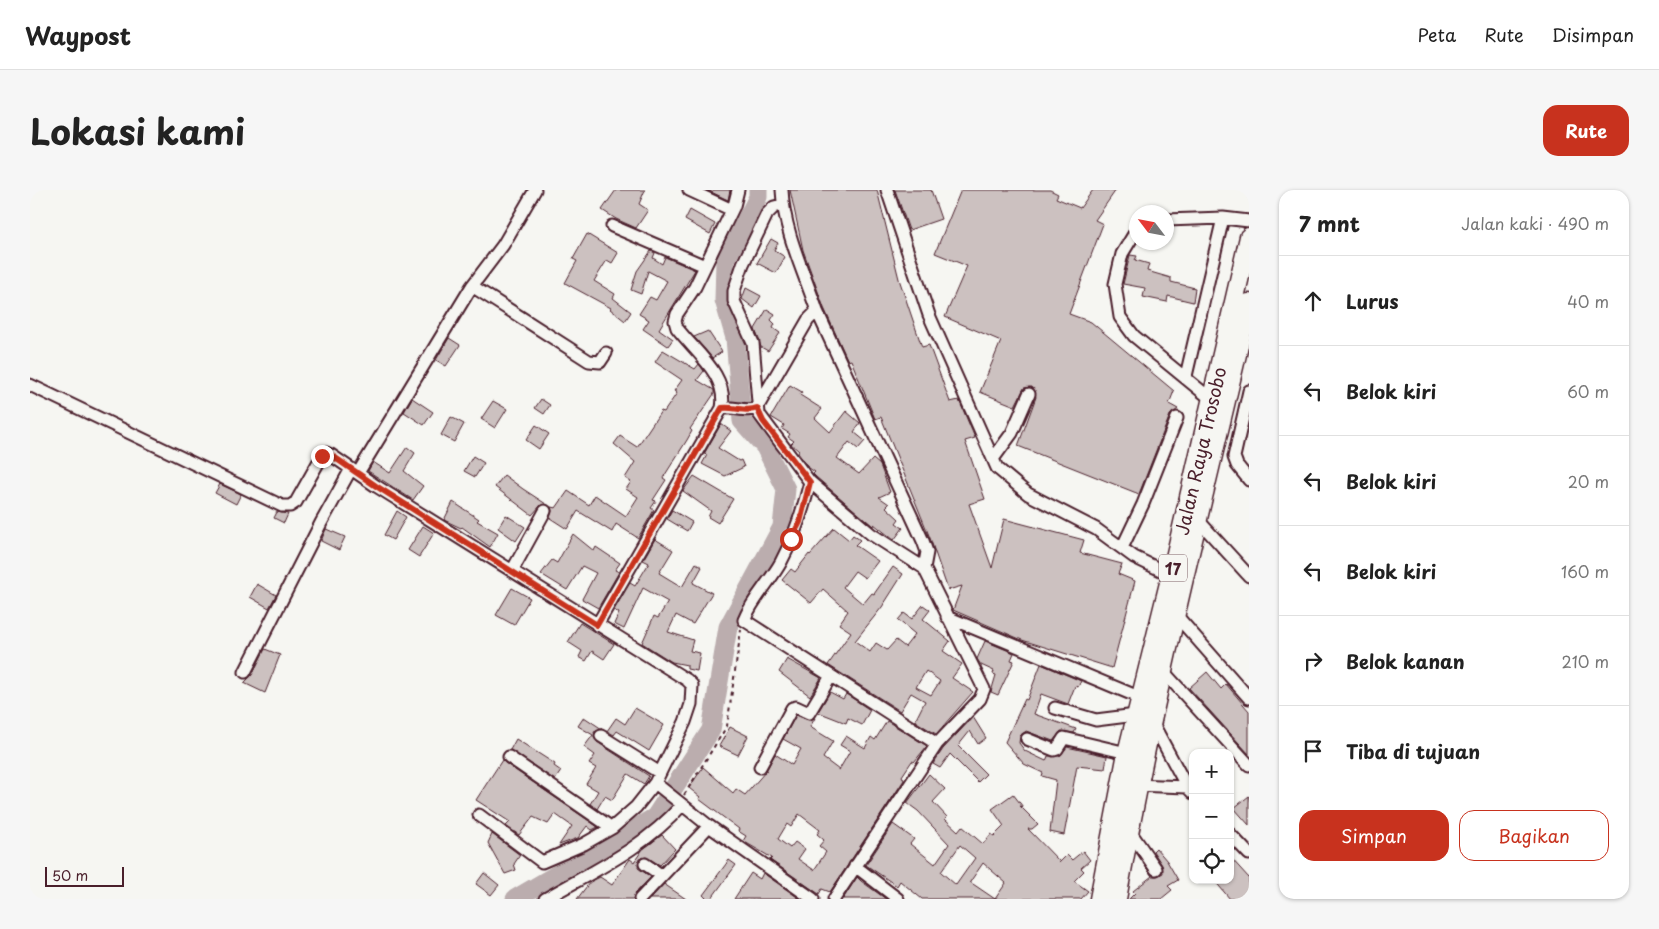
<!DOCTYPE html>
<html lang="id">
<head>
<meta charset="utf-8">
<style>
	body { margin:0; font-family:"Playpen Sans",sans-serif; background:#f6f6f6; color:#222 }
	.controls { position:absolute; right:15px; bottom:15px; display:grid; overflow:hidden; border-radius:10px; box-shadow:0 1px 4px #0004 }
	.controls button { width:45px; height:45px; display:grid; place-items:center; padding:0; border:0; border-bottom:1px solid #e0e0e0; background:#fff; color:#222; font:25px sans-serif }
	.compass { position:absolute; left:1099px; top:15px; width:45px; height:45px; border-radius:50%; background:#fff; box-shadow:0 1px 4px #0004; rotate:302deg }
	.scale { position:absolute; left:15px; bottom:12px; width:79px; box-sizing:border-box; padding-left:5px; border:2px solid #4a1f2b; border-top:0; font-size:14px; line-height:18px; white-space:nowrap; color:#4a1f2b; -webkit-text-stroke:4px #f6f6f2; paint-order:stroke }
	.stop { position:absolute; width:15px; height:15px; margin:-11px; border:4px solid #c8321e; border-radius:50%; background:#fff }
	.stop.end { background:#c8321e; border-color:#fff; box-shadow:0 1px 5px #0008 }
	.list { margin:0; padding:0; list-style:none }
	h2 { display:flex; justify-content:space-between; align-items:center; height:65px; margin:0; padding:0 20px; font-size:21px }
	h2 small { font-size:16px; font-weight:400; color:#767676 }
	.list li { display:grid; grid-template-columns:32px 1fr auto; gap:15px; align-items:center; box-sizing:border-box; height:90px; padding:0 20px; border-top:1px solid #e0e0e0 }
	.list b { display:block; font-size:19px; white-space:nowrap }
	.list em { font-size:16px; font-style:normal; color:#767676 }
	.actions { display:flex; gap:10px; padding:15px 20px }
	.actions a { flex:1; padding:11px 0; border:1px solid #c8321e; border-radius:15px; text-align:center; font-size:18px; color:#c8321e }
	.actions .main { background:#c8321e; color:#fff }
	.icon { flex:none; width:28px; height:28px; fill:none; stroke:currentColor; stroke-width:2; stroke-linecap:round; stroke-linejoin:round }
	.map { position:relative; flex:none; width:1219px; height:709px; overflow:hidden; border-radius:15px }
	header { display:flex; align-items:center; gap:30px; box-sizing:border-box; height:70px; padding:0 25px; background:#fff; border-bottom:1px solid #e0e0e0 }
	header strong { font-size:24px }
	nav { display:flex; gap:28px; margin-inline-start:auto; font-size:18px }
	.intro { display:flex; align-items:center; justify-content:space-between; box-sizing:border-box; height:120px; padding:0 30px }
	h1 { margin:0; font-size:35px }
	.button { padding:12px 22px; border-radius:15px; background:#c8321e; color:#fff; font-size:18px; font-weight:700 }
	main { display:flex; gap:30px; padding:0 30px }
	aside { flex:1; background:#fff; border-radius:15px; box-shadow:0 1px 4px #0004 }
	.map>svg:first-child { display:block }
</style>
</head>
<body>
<header>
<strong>Waypost</strong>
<nav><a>Peta</a><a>Rute</a><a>Disimpan</a></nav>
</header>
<div class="intro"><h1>Lokasi kami</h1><a class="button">Rute</a></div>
<main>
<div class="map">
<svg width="1219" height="709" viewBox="0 0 1219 709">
	<rect width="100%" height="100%" fill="#f6f6f2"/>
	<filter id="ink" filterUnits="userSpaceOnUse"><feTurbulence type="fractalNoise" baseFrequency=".02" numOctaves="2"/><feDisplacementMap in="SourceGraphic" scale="10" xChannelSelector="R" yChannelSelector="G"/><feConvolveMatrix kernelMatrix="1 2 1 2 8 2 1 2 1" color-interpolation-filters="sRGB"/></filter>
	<g filter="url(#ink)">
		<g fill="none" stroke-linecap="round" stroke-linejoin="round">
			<path stroke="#bbadae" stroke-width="19" d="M485 709 625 627 681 540 698 437 752 337 756 299 735 257 712 231 705 148 694 110 695 71 728 7V0"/>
		</g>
		<path fill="#ccc1c0" stroke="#4a1f2b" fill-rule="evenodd" d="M586 0H615L609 14 618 20 606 38 586 29 572 20Z
			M677 0H700L698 10Z
			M760 0H847L869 89 892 157 899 155 920 212 929 210 945 248 935 251 955 309 939 314 962 378 974 329 1054 350 1050 363 1092 374 1088 384 1105 391 1082 478 992 450 923 420 932 396 918 400 900 348 851 227 845 229 821 170 818 171 794 118 773 60Z
			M865 0H901L911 29 879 40Z
			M931 0H1020L1028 4 1026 8 1050 18 1063 0H1086L1065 30 1073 34 1039 124 1061 132 1144 201 1139 214 1148 219 1140 225 1109 304 988 256 1006 207 1002 197 994 198 985 216 950 202 971 151 915 127 937 76 905 63Z
			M660 20 685 34 680 44 655 30Z
			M557 44 588 63 582 73 577 70 564 91 585 104 583 108 601 122 595 131 580 119 581 118 535 93 547 71 543 69Z
			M741 49 748 53 744 60 755 67 746 83 727 73Z
			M621 61 625 63 623 68 632 74 635 67 665 80 629 139 643 149 638 156 613 139 619 130 609 124 620 107 626 110 637 91 618 81 611 104 601 100 607 81Z
			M1100 65 1107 66 1105 70 1119 74 1117 81 1141 88V92L1165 98 1163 112 1138 106 1137 112 1113 107 1115 98 1093 94Z
			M716 98 731 106 724 118 712 109Z
			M737 119 745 124 741 130 745 134 743 138 750 143 738 161 731 157 725 139Z
			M678 141 692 162 682 168 664 147Z
			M419 148 430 155 416 176 406 170Z
			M633 160 665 179 669 174 674 181 667 190 684 200V204L660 239 662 241 657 250 633 288 636 290 623 310 626 311 621 318 624 320 608 348 586 334 582 342 548 321 537 339 520 328 522 321 521 317 526 318 538 301 559 315 565 305 596 326 608 307 596 299 601 292 595 288 605 272 584 254 590 246 607 257 631 221 634 222 647 203 644 201 652 190 625 172Z
			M760 195 772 202 770 205 792 219 785 228 800 242 816 221 830 233 824 242 835 251 828 259 819 252 807 268 829 284 843 269 850 275 860 302 849 307 859 314 856 317 869 329 866 333 873 338 864 350 844 334 843 336 786 287 783 284 785 282 779 278 768 263 769 261 761 254 764 251 758 247 760 244 752 239 754 235 741 227Z
			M382 208 403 222 394 235 374 222Z
			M511 209 520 215 514 224 505 218Z
			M463 211 477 219 465 238 451 229Z
			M421 227 434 234 424 252 411 245Z
			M691 234 701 241 688 258 709 271 711 270 714 277 695 286 672 274 677 265 674 264Z
			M506 235 519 244 509 259 496 250Z
			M377 257 385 263 374 281 393 296 383 310 338 281 343 272 360 283Z
			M443 266 454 273 445 287 434 281Z
			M474 285 493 299 516 314 511 315 502 325 465 297Z
			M664 286 703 309 688 333 678 327 681 321 653 301Z
			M190 294 211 304 206 314 185 303Z
			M423 312 449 329 447 331 468 343 460 357 432 337 431 338 414 330Z
			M642 320 662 332 657 341 637 329Z
			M367 321 376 327 363 350 354 345Z
			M247 322 258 324 254 333 244 328Z
			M476 325 495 337 486 351 468 338Z
			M393 336 404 343 389 367 378 360Z
			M804 338 819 350 823 345 830 350 825 355 848 371 835 388 825 381 813 397 833 414 842 403 844 404 863 377 873 384 852 417 825 451 840 462 846 453 857 460 866 450 875 457 885 444 868 430 874 423 882 429 893 415 900 420 893 429 920 451 913 461 932 474 922 488 943 502 906 544 885 531 895 511 881 503 870 521 798 475 821 442 809 434 818 421 793 399 781 413 752 390 761 379 765 382 779 364 780 365ZM896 481 910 491 901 505 886 497Z
			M296 339 315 347 309 360 291 351Z
			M543 344 564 361 566 357 590 373 585 380 589 382 568 418 552 409 566 383 552 376 537 400 511 384 522 370 527 373Z
			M625 349 643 360 629 383 652 397 666 373 672 377 663 393 682 403 663 434 646 425 638 442 663 450 660 461 670 463 667 481 657 479V475L642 472 612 453 624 426 628 428 638 412 613 398 594 439 584 434 589 423 584 420 600 393 605 396 619 373 613 370Z
			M227 394 246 405 239 418 220 407Z
			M482 398 500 408 484 435 466 425Z
			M550 433 584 454 574 469 562 461 556 471 549 467 552 461 538 452Z
			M955 451 984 463 981 470 984 471 968 505 961 502 966 485 963 484 964 481 951 475 947 469Z
			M235 459 250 465 235 503 214 493 222 485Z
			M757 469 791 488 780 506 749 482Z
			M1011 474 1051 491 1048 497 1045 496 1038 514 1011 504 1004 524 1046 539 1044 543 1031 541 1023 551 996 541 990 546 989 553 995 561 1016 571 1018 566H1030L1037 557 1077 566 1075 579 1047 576 1034 645 1020 642 1026 590 1012 586 1013 583 994 574 975 552 995 509 997 510Z
			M1177 482 1191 499 1196 494 1219 521V564L1159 498Z
			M800 502 813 509 816 504 840 520 832 535 818 528 816 533 788 522Z
			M605 518 634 535 619 561 587 541 584 545 577 541 586 528 595 534Z
			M766 525 779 530 785 528 780 537 803 551 793 568 809 580 820 561 810 555 816 546 835 558 841 547 845 550 857 531 897 556 884 572 882 571 872 586 874 590 800 702 792 699 789 704 740 670 742 668 713 651 716 646 708 641 709 639 669 609 670 607 659 598 673 577 703 603 706 599 715 605 736 581 745 564 762 575 771 559 753 549ZM769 624 790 640 787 644 794 650 789 656 796 662 784 680 768 669 775 659 765 652 760 658 748 649 757 634 761 637Z
			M554 527 572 539 564 542 567 552 619 586 614 594 598 584 582 610 575 606 567 619 560 614 568 601 556 594 566 578 559 574 565 565 554 557 563 545 548 536Z
			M943 527 956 548 948 554 940 541 928 556 956 584 948 592 920 564 910 578 903 574 913 559Z
			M700 537 718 546 708 565 689 556Z
			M486 549 525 574 524 576 531 581 525 590 480 560Z
			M472 570 475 573 568 637 562 640 557 636 548 648 529 655 542 636 525 624 518 634 503 627 489 645 476 636 480 632 446 610Z
			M899 584 915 599 903 612 917 627 915 629 928 641 932 636 953 654 961 644 964 646 974 636 962 619 983 604 993 617 990 616 1008 634 1002 639H998L1030 672 1037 665 1042 670 1053 661 1060 670 1051 678 1054 681 1044 691 1058 701 1051 709H965L976 693 953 673 940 692 965 709H892L870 691 867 696 836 675 863 634 884 649 880 654 905 674 919 654 888 621 877 613ZM930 655 945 668 926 695 911 682Z
			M1219 606V635L1204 618Z
			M462 644 490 665 484 674 486 680 475 684 458 653Z
			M632 645 645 659 630 675 616 667 609 669 608 678 621 687 605 704 603 709H547L560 692 570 687 582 695 600 669 604 672 613 659Z
			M1126 658 1137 671 1148 690 1138 696 1142 700 1131 709H1099L1105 703 1103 701 1122 686 1113 673 1122 686H1127L1133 683 1132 675 1123 661Z
			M1200 667 1219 688V709H1200L1184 690H1200Z
			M699 670 706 675 681 709H677L673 705Z
			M454 683 469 695 461 705 446 694Z
			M721 683 730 689 733 683 770 709H704Z
			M827 687 831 691 856 709H813Z
			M634 694 656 709H620Z"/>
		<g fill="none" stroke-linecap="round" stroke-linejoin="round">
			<g stroke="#4a1f2b" stroke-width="15">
				<path id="minor" d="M659 0 702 20
					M752 0C754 42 774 82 787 121
					M857 0 899 125 967 278 998 304 1066 339 1104 367 1141 385
					M752 15 744 17 737 24 713 74 704 101V111L723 153 729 224 780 292 841 344 894 378 954 499 950 509 907 554 804 709
					M1136 30 1193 28 1219 31
					M582 36 675 76
					M1106 41 1092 64 1085 94 1090 127 1104 146 1181 209
					M442 96 473 55 505 0
					M1156 186 1193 28
					M0 195 252 316H260L266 312 292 266 296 263 301 265 346 296 657 490 662 495 661 514 655 532 625 593 606 617 582 638 554 654 512 672 449 625
					M1219 201 1204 267 1207 275 1219 290
					M692 218C704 216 716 223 727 218L778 130 787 121 893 351 897 362 894 378
					M963 269 982 243 999 204
					M328 283 442 96 559 171 570 172 576 163
					M780 292C773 320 765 346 751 372 740 392 723 408 714 430L907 554
					M1168 330 1219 386
					M1092 358 1113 314 1147 228
					M482 381 515 321
					M1146 425 1219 508
					M917 427 1111 508
					M567 435 692 218C698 185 666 163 647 138L645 131 647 124 665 97 704 16 708 0
					M1133 481 1219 575
					M215 482 291 333 321 279
					M1025 518 1066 530 1106 525
					M1122 532 1157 597 1163 603
					M571 546 630 583
					M997 549 1024 560 1027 559 1034 548 1097 563
					M479 567 582 638
					M730 577 762 518 766 517 779 523 801 486
					M625 593 679 636 783 709
					M1104 595 1157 597
					M1099 640 1126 679
					M1200 644 1219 664
					M615 674 631 685
					M825 676 868 709
					M515 709C565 680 613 659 652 615
					M610 709 679 636"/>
			</g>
			<g stroke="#4a1f2b" stroke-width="21">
				<path id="highway" d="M1069 709 1097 563 1141 385 1219 47
					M1087 709C1122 509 1173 311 1219 113"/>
			</g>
			<path stroke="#4a1f2b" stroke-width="2" stroke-dasharray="4 4" stroke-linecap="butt" d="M654 605 697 536 711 440"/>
			<use href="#minor" stroke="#f6f6f2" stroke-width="11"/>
			<use href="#highway" stroke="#f6f6f2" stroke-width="18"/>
		</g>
	</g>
	<g fill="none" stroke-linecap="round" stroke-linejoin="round" filter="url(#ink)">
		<path stroke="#c8321e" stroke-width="6" d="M292 266 296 264 301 265 346 296 567 435 692 218C704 216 716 223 727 218L733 231 780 292 770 332 761 349"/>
	</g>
	<g text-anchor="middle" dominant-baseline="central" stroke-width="5" stroke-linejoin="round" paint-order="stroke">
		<rect fill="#f6f6f2" stroke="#7e6067" stroke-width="1" x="1129" y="364.5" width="28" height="27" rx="4"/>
		<g font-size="16" font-weight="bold" fill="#4a1f2b">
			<text x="1143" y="378">17</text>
		</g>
		<g font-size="18" fill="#4a1f2b" stroke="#f6f6f2">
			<text transform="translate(1170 261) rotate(-77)">Jalan Raya Trosobo</text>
		</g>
	</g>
</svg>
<div class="controls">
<button>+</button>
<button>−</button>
<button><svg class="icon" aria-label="locate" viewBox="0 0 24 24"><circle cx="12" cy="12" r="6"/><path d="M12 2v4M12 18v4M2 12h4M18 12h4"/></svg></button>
</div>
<svg class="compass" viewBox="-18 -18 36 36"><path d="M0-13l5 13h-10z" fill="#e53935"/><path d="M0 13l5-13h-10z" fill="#767676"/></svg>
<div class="scale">50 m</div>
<div class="stop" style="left:761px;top:349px"></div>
<div class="stop end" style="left:292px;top:266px"></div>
</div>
<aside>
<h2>7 mnt<small>Jalan kaki · 490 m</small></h2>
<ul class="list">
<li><svg class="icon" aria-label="ahead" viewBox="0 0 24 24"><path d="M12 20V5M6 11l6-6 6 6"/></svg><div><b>Lurus</b></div><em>40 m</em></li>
<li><svg class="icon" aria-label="left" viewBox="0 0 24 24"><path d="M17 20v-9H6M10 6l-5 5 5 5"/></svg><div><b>Belok kiri</b></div><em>60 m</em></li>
<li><svg class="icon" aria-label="left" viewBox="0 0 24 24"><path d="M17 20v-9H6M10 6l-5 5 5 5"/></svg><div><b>Belok kiri</b></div><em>20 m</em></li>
<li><svg class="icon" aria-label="left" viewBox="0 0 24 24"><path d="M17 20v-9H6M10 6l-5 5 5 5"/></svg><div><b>Belok kiri</b></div><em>160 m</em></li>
<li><svg class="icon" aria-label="right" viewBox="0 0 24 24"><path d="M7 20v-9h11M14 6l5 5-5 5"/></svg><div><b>Belok kanan</b></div><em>210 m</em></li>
<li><svg class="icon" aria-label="arrive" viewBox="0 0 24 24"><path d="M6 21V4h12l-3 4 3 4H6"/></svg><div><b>Tiba di tujuan</b></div></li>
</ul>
<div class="actions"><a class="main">Simpan</a><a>Bagikan</a></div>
</aside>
</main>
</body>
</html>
